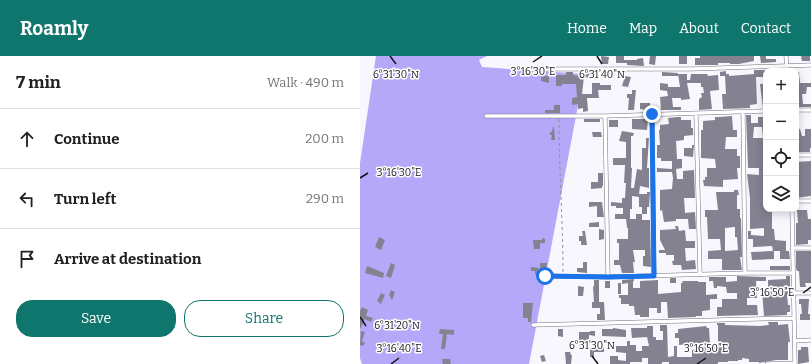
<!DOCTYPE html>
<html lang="en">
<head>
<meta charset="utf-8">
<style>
	body { margin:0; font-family:Bitter,serif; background:#f2f2f2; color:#222 }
	.controls { position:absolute; right:12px; top:12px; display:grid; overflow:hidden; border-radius:8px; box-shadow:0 2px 10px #0003 }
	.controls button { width:36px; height:36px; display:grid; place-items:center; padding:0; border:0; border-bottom:1px solid #e0e0e0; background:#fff; color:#222; font:20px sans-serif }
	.stop { position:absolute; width:12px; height:12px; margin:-9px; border:3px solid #1a73e8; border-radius:50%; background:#fff }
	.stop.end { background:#1a73e8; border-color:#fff; box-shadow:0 1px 4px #0008 }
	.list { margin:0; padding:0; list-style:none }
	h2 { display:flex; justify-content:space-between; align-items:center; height:52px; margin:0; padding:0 16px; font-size:17px }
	h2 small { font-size:13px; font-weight:400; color:#767676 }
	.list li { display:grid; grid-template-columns:26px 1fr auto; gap:12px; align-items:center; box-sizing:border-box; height:60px; padding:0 16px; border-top:1px solid #e0e0e0 }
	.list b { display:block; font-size:15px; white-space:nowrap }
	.list em { font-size:13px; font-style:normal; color:#767676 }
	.actions { display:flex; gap:8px; padding:12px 16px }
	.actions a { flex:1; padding:9px 0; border:1px solid #0f766e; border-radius:16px; text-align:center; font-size:14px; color:#0f766e }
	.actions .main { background:#0f766e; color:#fff }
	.icon { flex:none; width:22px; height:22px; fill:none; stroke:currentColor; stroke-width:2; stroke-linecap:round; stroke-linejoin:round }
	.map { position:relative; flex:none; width:451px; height:308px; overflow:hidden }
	header { display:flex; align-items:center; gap:24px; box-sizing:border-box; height:56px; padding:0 20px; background:#0f766e; color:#fff }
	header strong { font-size:19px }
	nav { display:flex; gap:22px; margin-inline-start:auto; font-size:14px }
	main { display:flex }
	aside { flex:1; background:#fff }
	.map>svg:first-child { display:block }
</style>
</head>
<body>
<header>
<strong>Roamly</strong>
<nav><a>Home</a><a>Map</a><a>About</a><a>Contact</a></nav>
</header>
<main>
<aside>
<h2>7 min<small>Walk · 490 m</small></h2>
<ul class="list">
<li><svg class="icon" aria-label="ahead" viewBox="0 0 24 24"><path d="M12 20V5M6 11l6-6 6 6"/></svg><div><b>Continue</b></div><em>200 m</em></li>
<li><svg class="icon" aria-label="left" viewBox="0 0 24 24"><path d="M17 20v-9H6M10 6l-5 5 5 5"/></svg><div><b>Turn left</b></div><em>290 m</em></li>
<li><svg class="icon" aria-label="arrive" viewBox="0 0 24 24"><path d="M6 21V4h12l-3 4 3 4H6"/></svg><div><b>Arrive at destination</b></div></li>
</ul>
<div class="actions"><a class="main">Save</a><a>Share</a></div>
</aside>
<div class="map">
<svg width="451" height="308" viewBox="0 0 451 308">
	<rect width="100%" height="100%" fill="#f7f7fd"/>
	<path fill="#b5a8f8" d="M16 0H127L119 4 122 11 224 18 169 308H2L0 302V107Z"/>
	<path fill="#848291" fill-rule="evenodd" d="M241 0 249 1 248 8H242Z
		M256 0H264V4H277V3L283 2 284 10 267 9V7H256Z
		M290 0H296L295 9 289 8Z
		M319 0H327V8H319Z
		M340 0H394V5L379 8H370V7H358V9H335V2H340Z
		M400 0H406V3H416V6L401 7Z
		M441 0H450V5H442Z
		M394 14H406V52H403L400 28H404L403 21H396L397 48 390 49V52L363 53 362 38H366L365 20H360V16L366 15V18H369V20L394 18Z
		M206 16H213V19L218 20 219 16H232L231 22 224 21 222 38H232V27H240V29H251V34H238L239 42H227L228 55 223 56V52L218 53V48L212 49V42L217 41 216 28H202V30H196V19H206Z
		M302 16 318 17V20H302Z
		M436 16H439L440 27H451V31H447L446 38H442L443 48H451V51H437Z
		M318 18H327V24H330L331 18H347L348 20 358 19 359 34 350 35 352 53 339 54V43L342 41 341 37H344L343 31H341V27H327L330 43 321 44V42H312L313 51H321V54H301L300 41 308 40 307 35 300 34V27L308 28V31H320Z
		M181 20H189V27L181 25Z
		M265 20 271 21 268 31 262 30Z
		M272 34H276L274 54H268L269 42H267V38H272Z
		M280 47H290V54L280 53Z
		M194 49H200V57H185V54H194Z
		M386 59H391V67H398V61H404V63H406V89L405 101H404L406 122V153H412V173H414L415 184 426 185V195H429L430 203H420V195H414V203L392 204 391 196 413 195 412 190 393 191V183H388V175H391V179L404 180V172L390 173V142L387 118 399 119V112H388ZM394 71H402L403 82H393Z
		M372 60 373 74H377V81H366L365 93H377V100H380V112H377L378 123 363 124V131L344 130 343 124H345V121H347V112H356L355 103 341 102V74H343V65L355 64V61H359Z
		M317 61H321V64H331V72H333V79L324 80V84L316 85 317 103H322V112L316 113 317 123H323V115L334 114 335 142H324L325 157 335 156 336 173H329L328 163H316V165L304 166 302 154 300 155V134L312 133 313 122 312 116H297V112L312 113V105H301V102H297V89H300L299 74H300V69L309 68 308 62Z
		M224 63H240V66H224Z
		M272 63H288L287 74 272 73Z
		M249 64H258V71H249Z
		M193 71H194L195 84H191L192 79H190V76H192Z
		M436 73H440L442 80H445V73H451V92H450V96H436Z
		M262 75 274 77 273 80H271V112H272L271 132H274L277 113 282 114V92H286V82H289L287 112H289V132L280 130 279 138H287V136H290L289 151H287V158H282V151H279V141L272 140V153H270V163H276V158H282V164H290L291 211 283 210V200H285V194H273L275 206H273L274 217H262L260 209H254V204H259V187H257V183H268V172H267L266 163H255V158H263V152H256V150H251V146L262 147V142H265L266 127H264L265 109H253V102H266V86L259 85Z
		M232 76H241L242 81H233Z
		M332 89H334L333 101 324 100V92H332Z
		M451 105V140L436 142V106Z
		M238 117H243V130H242V132L231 133V126H238Z
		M374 134H378L379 139H377V153H380V162H381L382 201H380L382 214H362V203H348V195L361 194 360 183H348L347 161H345V154H358L356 136H374ZM375 171V181H377L378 194 365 195V172Z
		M229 146H242L244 161H237V150L229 151Z
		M437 154H447L448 163H451V184H448V188L436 189V167H438Z
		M239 166V171H229V167Z
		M315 170H318L319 175 325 174 326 185H335V192H325L326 205 335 204 336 213 322 214 321 209H313L312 205H314V199H306V197H299V194H305L300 184V174L316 173Z
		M239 173 244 174V183L239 184Z
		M222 175H225L227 189H221V185H219V180H223Z
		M19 181 25 184 21 194 15 191Z
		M182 182 185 183V187H180V193H174L173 184H182Z
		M436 195H451V227H445L446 231H440L439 215H437L436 212Z
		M223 206H227V217L217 216V212H223Z
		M31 207 35 209 31 222 26 220Z
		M180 207H187L186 214H180Z
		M7 210 24 217 23 222 5 217Z
		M410 210H430V214H410Z
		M171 211 179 212 178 218H175V215H171Z
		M377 220 406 221V225H396L397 242H387V249H397L398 259 357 260V251H362V243H377V237H367L366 231 357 230V232H354L353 225H349V221H366V226L377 225Z
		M426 220H430V235L429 239H427L428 249H430V256H427V259L404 260 402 235H408V224L426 223Z
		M310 222H316V227H310Z
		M274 223V225H273V232H280V225L298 224V238L321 236V227H323L322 225H338V226H346V239L357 238V243H350V254L342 255V260H336V261L308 262 307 246H301V257H297V252H289V261H280V259H275L274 250H269V248H261V242H259V239H268V227L262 228V224Z
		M234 224H239V246H244L245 264H237V258H240V252H232V246H234L233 231 234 230Z
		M245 225H250V232H245Z
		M258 227H261V238H258Z
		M218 230 224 231 223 240H218Z
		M31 234 35 236 32 244 29 239Z
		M21 237 25 239 21 248 17 245Z
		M439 243H449L448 258H450V264H440V258H442L441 248H439Z
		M163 247H173L171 266H168V262H163Z
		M2 251 8 254 6 260 13 262 11 266 5 263 0 273V255Z
		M408 266H418V269L428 268 430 286H428V304H416L399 307V306H389V303L382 302V304H378V305H368V306H358V308H309V306H302V308H288V302H282V306H270V308H250V300H258V304L266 305V297L256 296V290H267V285H270V289H276V295H282V290H289L287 281 272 282 271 272H287V270H293V281H296V284H303V275H300V269H307L308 301 314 300V290H317V301H332V294L340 293V287L319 289V282H315V277H318V273L346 270 347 272H349L350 288H358V269H357V267H365V269L400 270 409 269Z
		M253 272 266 274V281L242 280V273H253Z
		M80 273 94 274V279L87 278 85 293H81L83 278H79Z
		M198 273H203V281L198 280Z
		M1 275 5 276 2 285 5 287 3 290 0 289Z
		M230 275H235V280L229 279V286H223V292L219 291V276H230Z
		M244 291V296H234V301H230V293Z
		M441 291H448L449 306 438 308V294H441Z
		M205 296H210L211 299H212L211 308H206Z
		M184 299 186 305 182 306 180 300Z
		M82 303H90L91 308H83Z"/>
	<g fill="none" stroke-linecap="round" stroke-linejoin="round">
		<g stroke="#737180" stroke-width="4.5">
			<path id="street" d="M426 0 427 15
				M163 13H331L451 9
				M436 54H451
				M383 56 385 217
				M292 58 294 220
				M336 58 340 218
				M126 60H245L406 55
				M245 60 248 221
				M436 99H451
				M436 145H451
				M432 153 435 308
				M432 192H451
				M185 220 248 221 385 217H433
				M433 237H451
				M173 269 433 262
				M435 285 451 284
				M407 308 435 307"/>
		</g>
		<path stroke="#929298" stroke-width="1" stroke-dasharray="3 3" stroke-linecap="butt" d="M199 63C199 114 203 166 203 218"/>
		<use href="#street" stroke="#fff" stroke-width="3.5"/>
	</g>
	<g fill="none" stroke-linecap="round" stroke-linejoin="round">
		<path stroke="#1a73e8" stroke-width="5" d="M185 220 248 221 294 220 292 58"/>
	</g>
	<path fill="none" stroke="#131218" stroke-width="1.5" d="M30 0 36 8M237 0 242 8M173 6 182 0M0 122 8 117M443 237 451 231M0 261 6 270M232 300 238 308M31 308 39 302M337 308 346 302"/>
	<g font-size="10" text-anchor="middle" fill="#131218" stroke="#fff" stroke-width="3" stroke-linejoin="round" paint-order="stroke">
		<text x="173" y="19">3°16'30"E</text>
		<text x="36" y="22">6°31'30"N</text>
		<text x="242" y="22">6°31'40"N</text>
		<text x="39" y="120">3°16'30"E</text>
		<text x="412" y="240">3°16'50"E</text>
		<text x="37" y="273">6°31'20"N</text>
		<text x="232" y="293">6°31'30"N</text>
		<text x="39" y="296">3°16'40"E</text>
		<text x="346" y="296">3°16'50"E</text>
	</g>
</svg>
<div class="controls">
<button>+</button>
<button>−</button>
<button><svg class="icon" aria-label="locate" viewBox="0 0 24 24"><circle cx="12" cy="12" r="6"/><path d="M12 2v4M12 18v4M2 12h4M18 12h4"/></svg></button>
<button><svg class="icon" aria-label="layers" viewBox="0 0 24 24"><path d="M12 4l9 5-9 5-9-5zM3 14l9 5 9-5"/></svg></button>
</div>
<div class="stop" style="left:185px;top:220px"></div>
<div class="stop end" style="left:292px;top:58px"></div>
</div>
</main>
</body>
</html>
